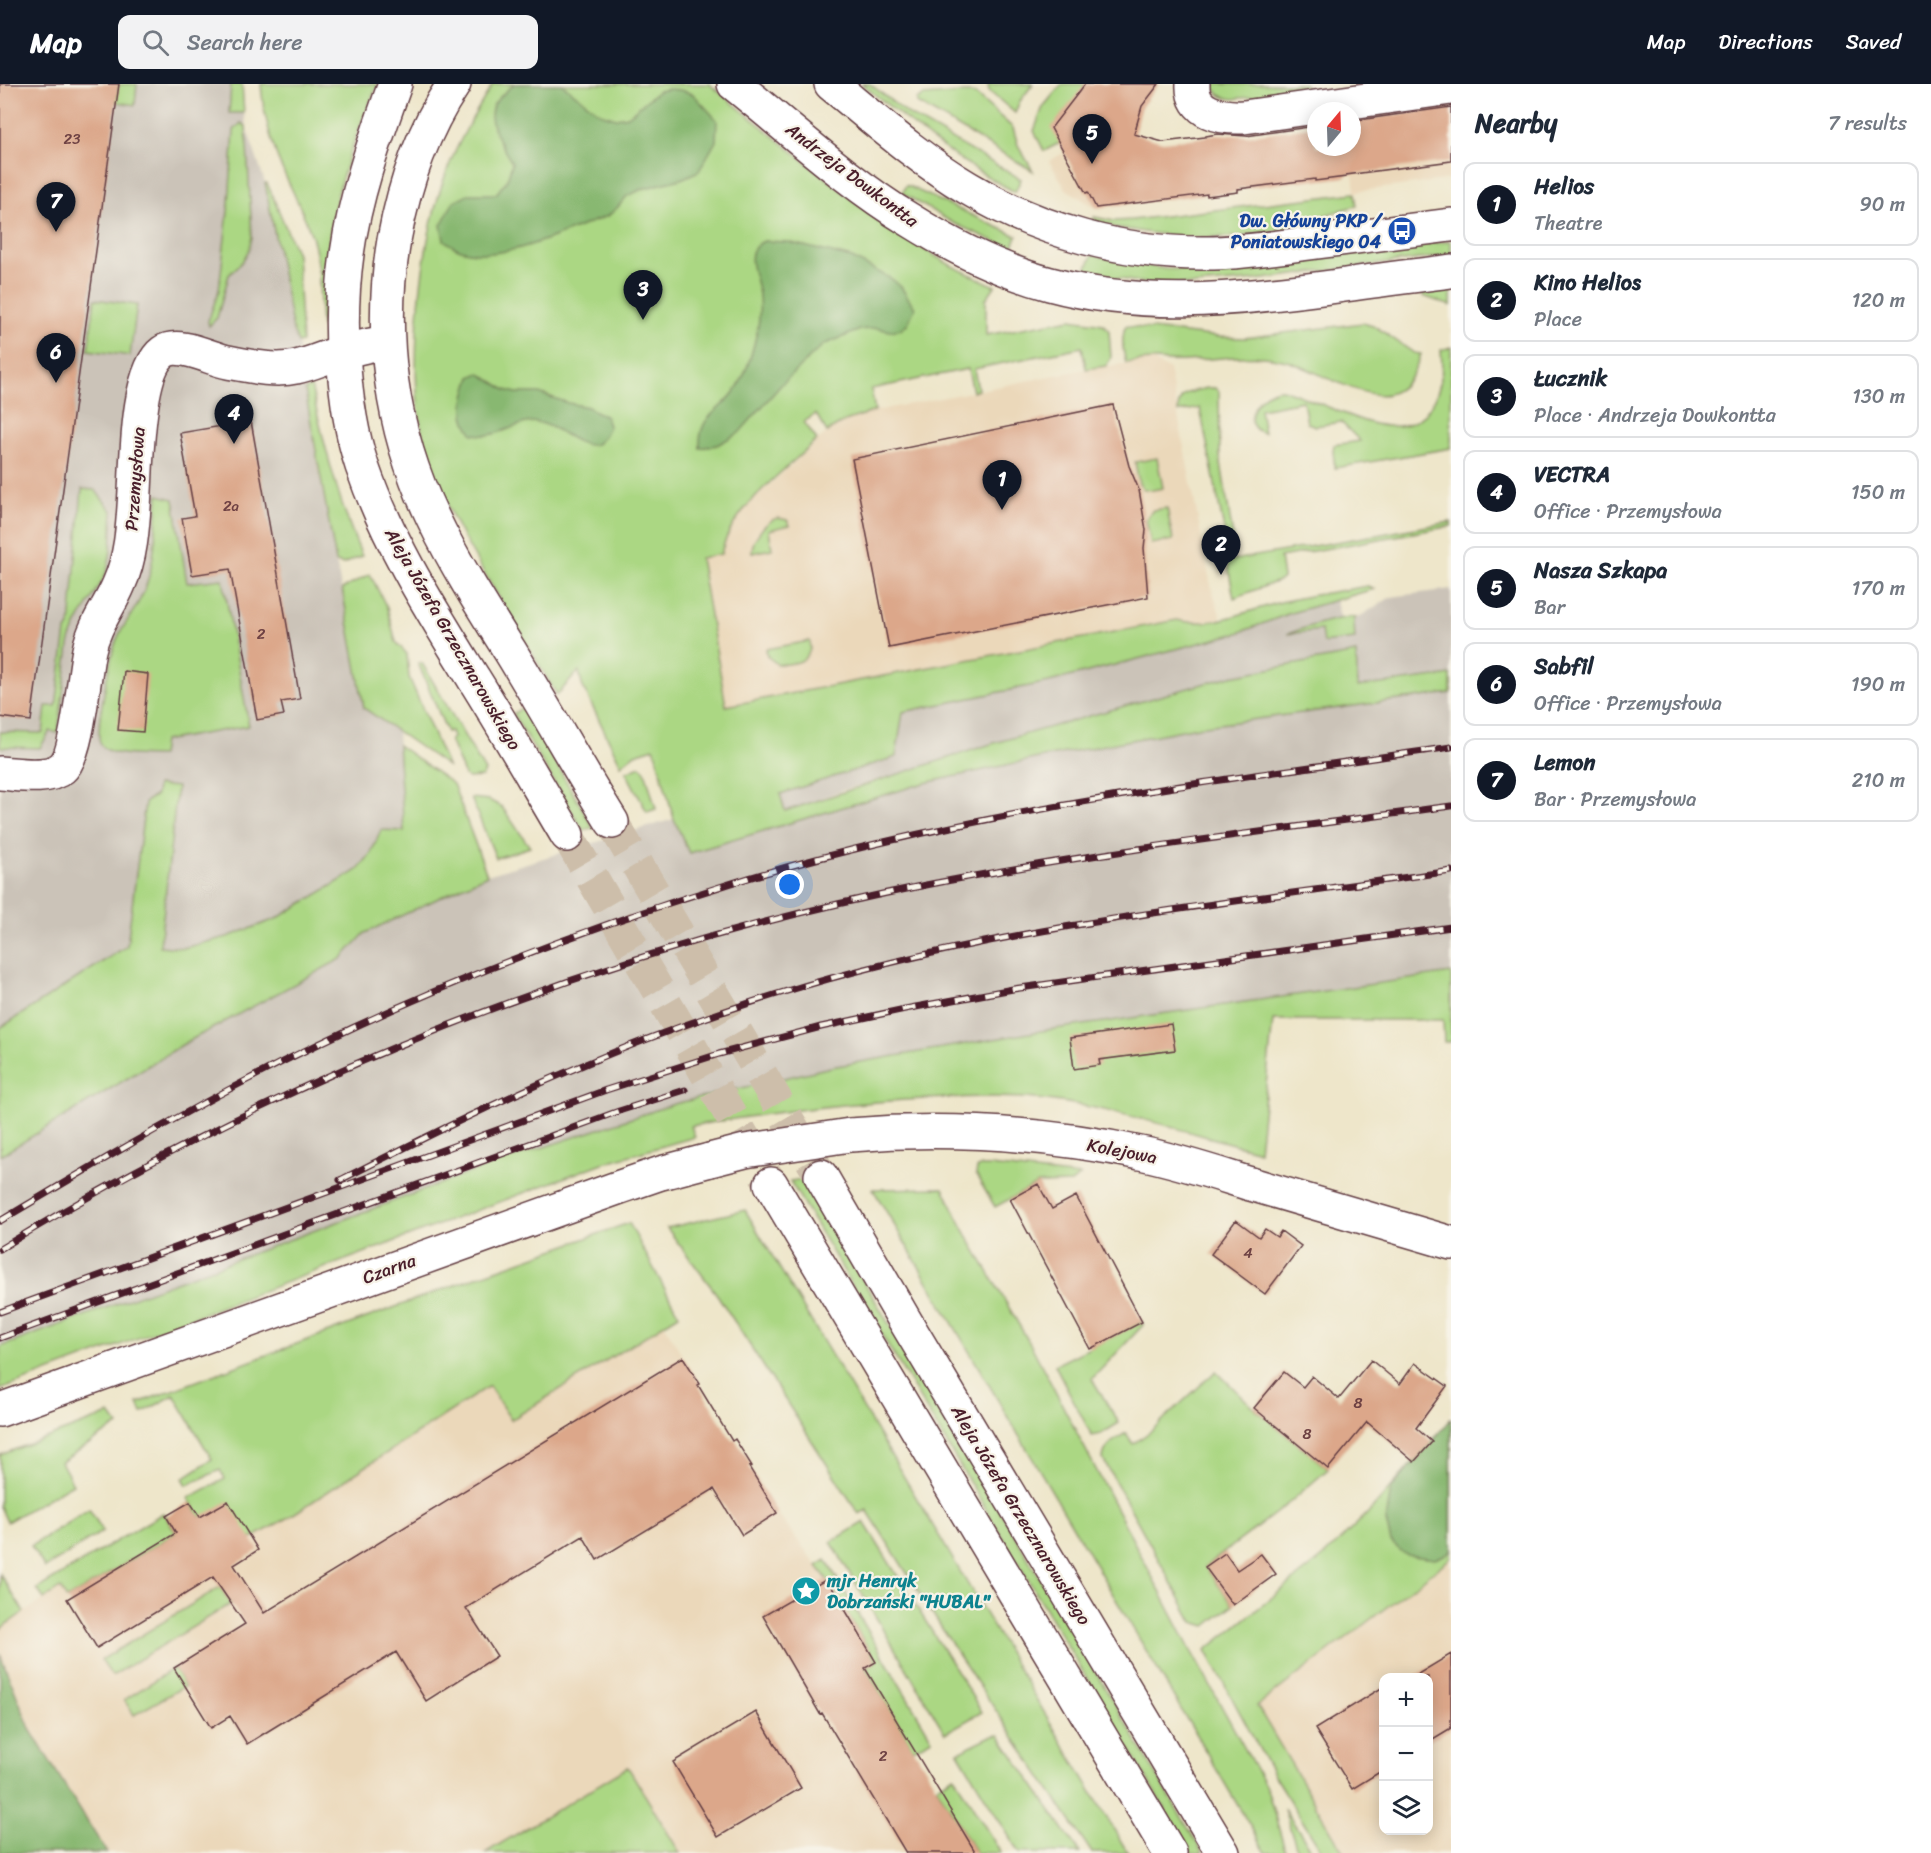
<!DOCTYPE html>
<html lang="en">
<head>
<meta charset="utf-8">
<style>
	body { margin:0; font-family:Sriracha,sans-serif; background:#f2f2f3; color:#1f2937 }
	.controls { position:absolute; right:18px; bottom:18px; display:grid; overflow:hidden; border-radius:12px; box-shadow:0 3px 15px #0003 }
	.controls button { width:54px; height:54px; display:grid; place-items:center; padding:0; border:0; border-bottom:2px solid #e0e1e3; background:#fff; color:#1f2937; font:30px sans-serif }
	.compass { position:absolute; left:1307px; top:18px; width:54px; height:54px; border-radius:50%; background:#fff; box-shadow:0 3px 15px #0003; rotate:19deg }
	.you { position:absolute; left:790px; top:801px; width:21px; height:21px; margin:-15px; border:4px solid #fff; border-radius:50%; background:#1a73e8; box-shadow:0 0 0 9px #1a73e833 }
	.badge { display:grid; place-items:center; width:39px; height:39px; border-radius:50%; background:#111827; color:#fff; font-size:20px; font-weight:700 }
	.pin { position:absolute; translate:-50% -50px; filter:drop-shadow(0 2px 3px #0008) }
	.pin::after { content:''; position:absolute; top:32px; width:21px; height:18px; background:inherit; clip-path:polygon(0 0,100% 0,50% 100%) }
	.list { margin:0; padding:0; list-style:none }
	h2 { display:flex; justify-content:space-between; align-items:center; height:78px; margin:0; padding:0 24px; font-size:26px }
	h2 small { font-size:20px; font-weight:400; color:#747a83 }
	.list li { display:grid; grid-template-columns:39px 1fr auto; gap:18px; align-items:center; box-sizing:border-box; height:84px; margin:0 12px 12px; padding:0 12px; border:2px solid #e0e1e3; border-radius:12px }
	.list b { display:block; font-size:22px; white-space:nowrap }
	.list p { margin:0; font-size:20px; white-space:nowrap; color:#747a83 }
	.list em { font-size:20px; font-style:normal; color:#747a83 }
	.icon { flex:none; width:33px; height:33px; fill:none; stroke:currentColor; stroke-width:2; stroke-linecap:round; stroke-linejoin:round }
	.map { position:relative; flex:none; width:1451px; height:1769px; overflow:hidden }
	header { display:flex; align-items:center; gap:36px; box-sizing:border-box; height:84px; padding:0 30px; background:#111827; color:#fff }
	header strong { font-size:28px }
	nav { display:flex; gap:33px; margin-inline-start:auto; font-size:21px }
	.search { width:420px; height:54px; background:#f2f2f3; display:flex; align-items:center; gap:15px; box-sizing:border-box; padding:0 21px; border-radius:12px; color:#747a83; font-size:22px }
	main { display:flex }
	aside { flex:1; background:#fff }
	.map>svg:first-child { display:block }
</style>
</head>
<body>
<header>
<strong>Map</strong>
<div class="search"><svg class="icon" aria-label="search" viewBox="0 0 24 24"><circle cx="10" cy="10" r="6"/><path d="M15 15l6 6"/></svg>Search here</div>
<nav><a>Map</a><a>Directions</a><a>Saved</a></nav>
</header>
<main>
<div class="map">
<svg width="1451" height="1769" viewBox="0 0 1451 1769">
	<rect width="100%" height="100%" fill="#f7f3e8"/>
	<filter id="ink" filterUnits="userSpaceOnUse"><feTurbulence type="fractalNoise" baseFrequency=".0167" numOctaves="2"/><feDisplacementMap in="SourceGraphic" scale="12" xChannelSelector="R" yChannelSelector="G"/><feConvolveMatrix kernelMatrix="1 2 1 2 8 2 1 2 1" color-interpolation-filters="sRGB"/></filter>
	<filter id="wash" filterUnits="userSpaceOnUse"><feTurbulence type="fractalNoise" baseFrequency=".008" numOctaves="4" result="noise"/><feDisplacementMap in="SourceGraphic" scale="24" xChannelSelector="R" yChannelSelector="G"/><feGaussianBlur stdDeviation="1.35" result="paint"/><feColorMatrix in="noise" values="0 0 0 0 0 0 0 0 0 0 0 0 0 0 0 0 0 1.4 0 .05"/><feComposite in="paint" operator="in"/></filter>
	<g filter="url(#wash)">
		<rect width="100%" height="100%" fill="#eee6ca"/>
		<path fill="#ebd8ba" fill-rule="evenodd" d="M1063 69 1085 108H1088L1096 124 1066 105 1049 77Z
			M1440 78 1441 80 1451 79V95L1355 108 1353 90Z
			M1152 276 1163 283 1169 285 1210 498 1221 534 1195 539 1177 536 726 622 700 474 721 470 723 461 737 433 753 416 827 348 845 337 875 327 1086 285Z
			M664 1240 732 1356 735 1355 752 1381 749 1384 777 1429 827 1495 876 1578 865 1584 976 1769H0V1545L60 1504 67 1515 228 1417 251 1455 292 1431 489 1301 512 1336Z
			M1451 1474V1769H1342L1257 1622ZM1384 1594H1428V1746H1384Z"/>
		<path fill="#cbc3b8" d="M0 0H231L229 29H244L246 42 265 99 293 247 298 259 316 374 364 623 397 647 404 747H381L371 769 358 786 276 835 227 853 183 864 127 862 0 944Z
			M1451 505V591L1358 603 1355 569 1231 592 843 706 785 727 780 710 896 673 903 628 1049 598 1238 549 1290 529 1335 516 1341 534 1313 541 1290 550 1321 546 1323 559 1355 554 1354 536 1391 513Z
			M1451 609V889L1047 946 831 983 674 1020 499 1078 0 1263V1072L187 958 341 875 365 849 487 791 674 735 689 768 925 699 1034 675 1198 643Z"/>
		<path fill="#abd783" stroke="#7a7b57" stroke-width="1.5" d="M119 0H137L135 21 116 18Z
			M231 0H242L244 29H229Z
			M261 0H378C356 49 336 101 329 155 326 184 328 215 321 243 319 214 321 184 313 156 305 130 291 105 280 80 270 54 263 28 261 0Z
			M493 0H709L888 144 952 182 995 202 986 215V251L1071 235 1103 240 1109 247 1111 274 1106 282 1086 285 1082 263 974 285 978 306 973 308 968 285 871 305 875 327 845 337 827 348 816 330 804 338 817 356C783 388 732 423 721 470L700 474 726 622 1177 536C1211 545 1249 526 1281 518 1310 511 1340 507 1368 502L1374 505 1291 529 1238 549 1049 598 903 628 896 673 780 710 785 727 994 659 1231 592 1356 569 1358 603 1451 591V609L1198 643 1034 675 925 699 689 769 674 735 654 664 635 670 621 681 582 601 579 587 557 611C534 573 512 535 489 497 473 470 456 443 444 413 436 395 429 377 424 358 407 287 420 161 445 92 457 59 475 29 493 0Z
			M862 0H870L909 31 1021 95 1015 108C956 77 913 42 862 0Z
			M988 0H1033L1020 17 1015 29 989 7Z
			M1062 0H1085L1060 59 1044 67 1034 47 1043 23Z
			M1214 0H1305V6L1233 15C1224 14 1214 11 1214 0Z
			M960 9H970L976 11 1013 44 1018 61 1033 87 917 19V16L923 12Z
			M241 39 246 42 252 153 249 166 242 178 229 191 217 234 209 242 208 237 219 206 229 118 234 46Z
			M265 99H267L297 170 302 258 298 259 293 247Z
			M906 101 1017 152 1012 165 953 139 902 109Z
			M1355 109 1357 122C1329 128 1302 141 1273 147 1214 160 1152 151 1094 139V133L1114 137 1132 136Z
			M1451 157V171L1247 197 1194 201 1144 199 1085 189 1092 171 1165 185 1226 186Z
			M1451 204V222L1423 212 1422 209 1425 207Z
			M95 215 137 221 130 272 88 266Z
			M1363 239 1376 243 1414 269 1421 270C1416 286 1406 306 1388 310 1369 316 1318 289 1298 281 1263 266 1222 275 1185 277 1174 278 1164 276 1153 276 1144 276 1135 278 1126 279 1123 268 1121 253 1126 242L1219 253 1244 254Z
			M1451 263V364L1335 384 1333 367 1334 361 1360 357 1341 338 1316 342 1307 339 1303 317 1260 325 1264 349C1237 342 1258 305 1282 305 1299 311 1316 318 1333 325 1363 337 1407 358 1430 323 1442 305 1443 287 1441 266Z
			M311 302C324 360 338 417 362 472L343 480 336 478 305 306Z
			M1208 304H1215L1219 308 1220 373 1235 465 1228 466 1200 324 1178 328C1177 308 1192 307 1208 304Z
			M1157 374 1163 404 1153 406 1143 405 1139 400 1135 378Z
			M82 405 95 406 113 428C111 448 113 471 106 489 95 514 76 534 69 561L58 649 50 647 40 664 0 663V648L43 649 46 622H56L66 547 70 541Z
			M158 411 174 415 187 499 223 495 249 642 163 657 161 672C147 671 106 674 100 659 95 645 111 570 117 555 125 537 140 521 146 502 156 472 156 442 158 411Z
			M1167 424 1173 456 1151 460 1146 435 1153 426Z
			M778 434 787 436 790 441 769 446 772 465 752 469C751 456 766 436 778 434Z
			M1451 438V442L1280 473 1283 494 1281 496 1234 514 1227 477Z
			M370 490 387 524 396 558 407 570 409 593 447 682 364 624 342 505Z
			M1356 533 1354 537 1355 555 1323 559 1321 546 1287 550C1310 542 1332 534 1356 533Z
			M810 557C813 578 794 581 777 580L767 572 766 565Z
			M418 579H422L485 687 482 693 468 694 465 692 450 656 453 654 451 647 447 648Z
			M523 623 593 743V744L583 746 513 630Z
			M398 661 453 700 487 791 365 849 341 875 187 958 0 1072V944L127 862 145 718 156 711 157 701 177 703 160 862 183 864 227 853 276 835 358 786 371 769 381 746 404 747Z
			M640 682 645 687 656 725 647 728 626 688Z
			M471 714 489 716 502 723 530 763 496 774Z
			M1451 889V958H1444L1443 936H1273L1259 1067C1189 1049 1119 1025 1047 1016 1016 1012 984 1013 952 1014 864 1016 778 1027 691 1042L695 1053 603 1079 0 1306V1263L499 1078 674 1020 831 983 1047 946Z
			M981 1082H990L1080 1092 1071 1099 1038 1100 995 1123 976 1091 977 1085Z
			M803 1095 1203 1769H1191L790 1097Z
			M943 1104 964 1146 1033 1265 1190 1565 1267 1705 1286 1769H1266L873 1105Z
			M745 1126 1128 1769H1092L958 1570 867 1426 859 1430 718 1212 667 1144Z
			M629 1139 679 1231 511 1336 489 1302 292 1431 251 1455 200 1433 188 1414 225 1395 220 1386 187 1401 183 1394 212 1375 174 1311 142 1329 138 1319 479 1192Z
			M1142 1238 1143 1241 1092 1295 1119 1339 1101 1350 1092 1352 1055 1281Z
			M1216 1287 1254 1324 1328 1385 1289 1419 1205 1483 1233 1521 1206 1542 1193 1538 1103 1375C1104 1361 1115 1356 1126 1349L1133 1360 1151 1347Z
			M110 1330 118 1341 61 1378 73 1400 7 1438 0 1422V1371Z
			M1451 1335V1474L1257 1622 1344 1769H1323L1274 1692 1206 1566 1323 1473 1372 1425Z
			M89 1425 103 1447 45 1484 31 1462Z
			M163 1429 176 1449 67 1515 60 1504 44 1515 37 1505Z
			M864 1438 982 1628 945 1649 831 1458Z
			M826 1476 932 1655 913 1665 865 1584 876 1578 827 1495 817 1482Z
			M0 1490 24 1528 0 1545Z
			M220 1503 231 1520 112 1592 101 1576Z
			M174 1584 185 1602 134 1631 124 1616Z
			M999 1651 1080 1769H1019L958 1668 989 1653Z
			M628 1683 680 1769H485Z
			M954 1692 1001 1769H976L936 1702Z
			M1284 1725 1314 1769H1298Z"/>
		<path fill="#88b871" stroke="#696c4e" stroke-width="1.5" d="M514 0H562L600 29 616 34 628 32 658 7 669 5 680 6 693 10 717 36 716 57 699 87 681 95 645 104 627 112 618 123 608 132C568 146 510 176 469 168 459 167 451 161 444 156L441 141 454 117 468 110H496L507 96 512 79C504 65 487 42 492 25 494 16 507 7 514 0Z
			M764 157 788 158 852 174 892 195 901 203 915 224 908 239 902 245 890 247 876 244 860 246 823 261 781 301 739 349 717 361 700 364C698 328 722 329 737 304 747 288 752 270 756 252 759 240 760 223 759 211 757 192 740 167 764 157Z
			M479 289 506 306 516 309H539L568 319 588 323 606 333 609 342C605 350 601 361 591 361 575 361 557 342 540 339 521 335 505 350 487 351 482 352 477 350 473 350 458 332 464 313 471 293Z
			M1451 1335V1468L1435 1475 1406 1471 1391 1458 1386 1437 1391 1405Z
			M0 1570 31 1647 107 1769H0Z"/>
		<g id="blocks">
			<path fill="#dca78a" d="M0 0H119L31 637 0 633Z
				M1085 0H1159L1142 22 1134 50 1163 58 1205 53 1206 52 1217 50 1246 52 1316 42V63H1352V37L1451 23V77L1346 91V93L1315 97V95L1238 105V108L1207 112V110L1096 124 1088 108 1086 109 1051 44Z
				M1113 321 1129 382 1139 406 1146 446 1144 464 1148 513 889 564 852 375Z
				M251 337 300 615 281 618 284 631 257 636 230 485 192 491 182 434 195 432 180 349Z
				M124 587 148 590 143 648 118 646Z
				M1171 940 1175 966 1099 976 1100 981 1074 985 1070 954Z
				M1038 1100 1052 1125 1076 1112 1142 1238 1090 1265 1010 1115Z
				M1236 1136 1259 1153 1265 1145 1277 1153 1281 1147 1301 1162 1265 1210 1211 1170Z
				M683 1273 700 1300 698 1301 732 1357 735 1355 752 1382 749 1383 777 1429 742 1451 714 1405 597 1476 583 1452 466 1524 497 1572 426 1617 396 1568 247 1660 230 1632 211 1644 174 1584 245 1540 213 1493 97 1564 67 1515 176 1449 166 1432 190 1418 200 1433 228 1417 258 1466 234 1481 264 1529Z
				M1371 1276 1400 1300 1415 1279 1447 1302 1416 1344 1432 1358 1414 1378 1367 1338 1328 1385 1254 1324 1284 1288 1303 1303 1312 1292 1339 1315Z
				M1225 1469 1237 1486 1261 1470 1276 1490 1233 1521 1205 1483Z
				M827 1495 876 1578 865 1584 976 1769H906L822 1629 820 1630 763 1532Z
				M1451 1570V1644L1428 1658V1593H1413Z
				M1383 1603V1686L1352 1705 1315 1645Z
				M756 1628 801 1704 718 1753 673 1678Z"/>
		</g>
	</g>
	<g filter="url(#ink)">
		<use href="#blocks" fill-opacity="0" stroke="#633d43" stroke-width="1.5"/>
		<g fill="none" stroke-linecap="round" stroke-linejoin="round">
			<path stroke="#cdbeaa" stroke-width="33" stroke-dasharray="33 16" stroke-linecap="butt" d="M612 738 821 1092
				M567 751 771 1100"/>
			<g stroke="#633d43" stroke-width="36">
				<path id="minor" d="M1193 0C1191 29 1221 34 1244 33L1451 4
					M0 689C18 690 47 696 62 684 78 671 84 589 89 566 94 541 110 522 119 500 132 471 133 438 135 407 137 375 137 287 163 268 179 257 211 275 228 278 249 282 275 288 296 283 312 280 327 272 343 268 358 263 373 261 387 257
					M850 1051C949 1043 1047 1049 1145 1070 1182 1078 1218 1090 1254 1101 1320 1120 1385 1140 1451 1159
					M0 1326 620 1103 661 1089 710 1076"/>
			</g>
			<g stroke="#633d43" stroke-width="36">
				<path id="major" d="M395 0C375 56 355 111 347 170 338 234 342 321 362 382 388 458 432 527 474 595 506 646 536 699 567 751
					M454 0C423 46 404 101 394 156 378 250 391 347 433 434 455 480 483 524 510 567 545 624 577 682 612 738
					M734 0C790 45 850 100 910 136 953 163 1001 187 1050 200 1146 226 1242 215 1338 202 1376 196 1413 192 1451 187
					M831 0C875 36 919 75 968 104 1040 147 1123 170 1207 169 1239 169 1271 164 1302 160 1352 154 1401 147 1451 141
					M821 1092 904 1235 1223 1769
					M771 1100 1170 1769"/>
			</g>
			<use href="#minor" stroke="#fff" stroke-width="33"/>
			<use href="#major" stroke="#fff" stroke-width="33"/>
			<g stroke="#4a1f2b" stroke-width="7">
				<path id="rail" d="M340 1096C422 1055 503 1014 588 979 649 953 711 931 774 911 993 842 1225 820 1451 787
					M0 1137C82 1088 164 1039 249 995 402 915 564 851 729 800 963 727 1209 698 1451 663
					M0 1165C285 991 598 866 926 801 1100 767 1276 746 1451 722
					M0 1228 606 1006 719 970 821 943 905 925 1013 905 1451 843
					M0 1254 619 1027 685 1006"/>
			</g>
			<use href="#rail" stroke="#f7f3e8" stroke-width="4.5" stroke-dasharray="14" stroke-linecap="butt"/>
			<g stroke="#633d43" stroke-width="36" stroke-linecap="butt">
				<path id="minor-bridge" d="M710 1076 745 1067 850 1051"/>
			</g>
			<use href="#minor-bridge" stroke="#fff" stroke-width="33"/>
		</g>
	</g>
	<defs>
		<g id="bus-disc" transform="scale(1.5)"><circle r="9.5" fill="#1a4fb4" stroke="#f7f3e8"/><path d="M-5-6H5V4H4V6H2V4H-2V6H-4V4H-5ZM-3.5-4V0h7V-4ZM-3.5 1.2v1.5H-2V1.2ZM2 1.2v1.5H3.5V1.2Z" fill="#fff"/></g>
		<g id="sight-disc" transform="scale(1.5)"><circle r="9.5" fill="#0f9aa8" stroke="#f7f3e8"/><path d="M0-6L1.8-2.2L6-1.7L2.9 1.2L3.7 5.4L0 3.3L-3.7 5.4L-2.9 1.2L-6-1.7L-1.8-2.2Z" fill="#fff"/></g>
	</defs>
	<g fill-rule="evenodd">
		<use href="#bus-disc" x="1402" y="147"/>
		<use href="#sight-disc" x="806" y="1507"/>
	</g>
	<g text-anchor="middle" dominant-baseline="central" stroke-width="4.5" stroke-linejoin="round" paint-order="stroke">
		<g font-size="15" fill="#6e4143">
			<text x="72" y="55">23</text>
			<text x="231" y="422">2a</text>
			<text x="261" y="550">2</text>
			<text x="1248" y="1169">4</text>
			<text x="1358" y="1319">8</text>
			<text x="1307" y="1350">8</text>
			<text x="883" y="1672">2</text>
		</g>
		<g font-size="18" fill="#4a1f2b" stroke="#f7f3e8">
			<text transform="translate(852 91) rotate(37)">Andrzeja Dowkontta</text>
			<text transform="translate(135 395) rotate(-86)">Przemysłowa</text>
			<text transform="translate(453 555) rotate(60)">Aleja Józefa Grzecznarowskiego</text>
			<text transform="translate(1122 1067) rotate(11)">Kolejowa</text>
			<text transform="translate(389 1185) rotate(-20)">Czarna</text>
			<text transform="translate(1021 1431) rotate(59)">Aleja Józefa Grzecznarowskiego</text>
		</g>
		<g font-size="18" font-weight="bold" fill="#164399" stroke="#f7f3e8" text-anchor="end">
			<text x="1381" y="137">Dw. Główny PKP /<tspan x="1381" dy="21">Poniatowskiego 04</tspan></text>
		</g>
		<g font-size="18" font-weight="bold" fill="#0d838f" stroke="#f7f3e8" text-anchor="start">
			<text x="827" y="1497">mjr Henryk<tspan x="827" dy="21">Dobrzański "HUBAL"</tspan></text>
		</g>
	</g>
</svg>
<div class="controls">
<button>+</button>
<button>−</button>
<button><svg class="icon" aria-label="layers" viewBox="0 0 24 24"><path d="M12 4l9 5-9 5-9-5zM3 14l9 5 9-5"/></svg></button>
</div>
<svg class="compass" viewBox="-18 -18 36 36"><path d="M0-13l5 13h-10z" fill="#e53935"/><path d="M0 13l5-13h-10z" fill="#747a83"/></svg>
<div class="you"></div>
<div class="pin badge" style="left:1002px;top:426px">1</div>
<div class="pin badge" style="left:1221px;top:491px">2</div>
<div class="pin badge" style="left:643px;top:236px">3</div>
<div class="pin badge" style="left:234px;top:360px">4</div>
<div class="pin badge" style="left:1092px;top:80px">5</div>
<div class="pin badge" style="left:56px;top:299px">6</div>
<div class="pin badge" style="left:56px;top:148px">7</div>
</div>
<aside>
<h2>Nearby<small>7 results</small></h2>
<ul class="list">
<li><span class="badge">1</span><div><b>Helios</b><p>Theatre</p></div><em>90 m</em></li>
<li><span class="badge">2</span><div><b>Kino Helios</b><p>Place</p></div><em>120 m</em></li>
<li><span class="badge">3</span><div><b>Łucznik</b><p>Place · Andrzeja Dowkontta</p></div><em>130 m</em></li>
<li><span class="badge">4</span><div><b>VECTRA</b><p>Office · Przemysłowa</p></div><em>150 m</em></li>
<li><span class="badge">5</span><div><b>Nasza Szkapa</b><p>Bar</p></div><em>170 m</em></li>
<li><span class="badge">6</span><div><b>Sabfil</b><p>Office · Przemysłowa</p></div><em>190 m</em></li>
<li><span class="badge">7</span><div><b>Lemon</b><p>Bar · Przemysłowa</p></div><em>210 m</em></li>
</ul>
</aside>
</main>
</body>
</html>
